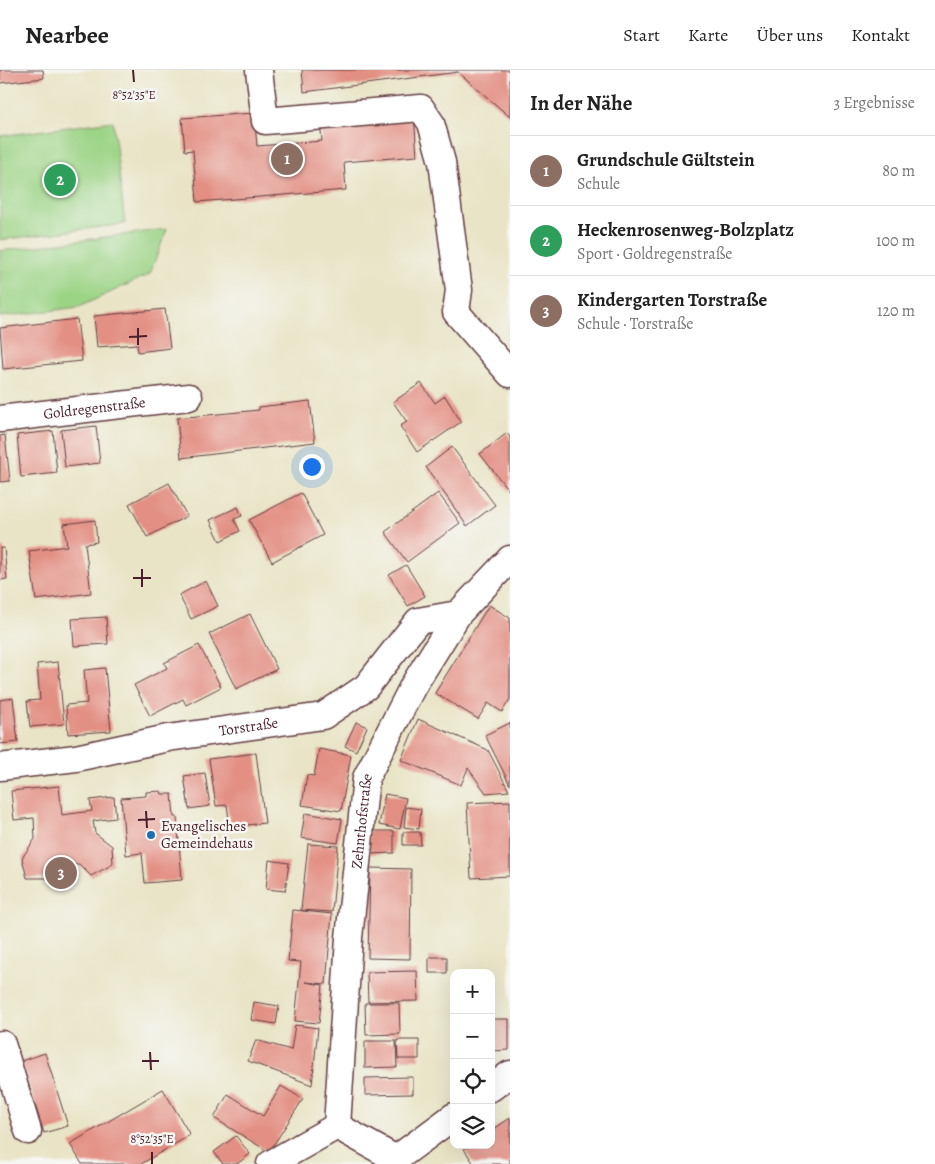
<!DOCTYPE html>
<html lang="de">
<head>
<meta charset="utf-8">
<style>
	body { margin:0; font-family:Alegreya,serif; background:#f2f2f2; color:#222 }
	.controls { position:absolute; right:15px; bottom:15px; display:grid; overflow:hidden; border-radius:10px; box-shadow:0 5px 20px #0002 }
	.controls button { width:45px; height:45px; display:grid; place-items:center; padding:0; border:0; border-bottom:1px solid #e0e0e0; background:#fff; color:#222; font:25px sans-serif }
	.you { position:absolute; left:311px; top:396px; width:18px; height:18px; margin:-12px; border:4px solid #fff; border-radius:50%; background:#1a73e8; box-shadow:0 0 0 8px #1a73e833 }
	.badge { display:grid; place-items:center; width:32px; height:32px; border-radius:50%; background:#111827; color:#fff; font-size:16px; font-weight:700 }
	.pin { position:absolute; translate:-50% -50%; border:2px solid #fff; box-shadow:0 1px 5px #0006 }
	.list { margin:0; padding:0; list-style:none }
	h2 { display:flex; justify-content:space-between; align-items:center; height:65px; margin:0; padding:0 20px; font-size:21px }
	h2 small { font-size:16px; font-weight:400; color:#767676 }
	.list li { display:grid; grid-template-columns:32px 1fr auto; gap:15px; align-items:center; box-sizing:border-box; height:70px; padding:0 20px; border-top:1px solid #e0e0e0 }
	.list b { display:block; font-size:19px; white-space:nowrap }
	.list p { margin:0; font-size:16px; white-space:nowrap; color:#767676 }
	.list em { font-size:16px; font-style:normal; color:#767676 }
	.icon { flex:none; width:28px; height:28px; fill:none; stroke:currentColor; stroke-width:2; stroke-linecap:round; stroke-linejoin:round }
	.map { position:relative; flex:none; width:510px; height:1094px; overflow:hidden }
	header { display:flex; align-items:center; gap:30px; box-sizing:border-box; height:70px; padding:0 25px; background:#fff; border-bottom:1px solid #e0e0e0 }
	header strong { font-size:24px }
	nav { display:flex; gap:28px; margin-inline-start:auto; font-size:18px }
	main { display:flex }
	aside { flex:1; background:#fff }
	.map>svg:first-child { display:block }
</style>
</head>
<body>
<header>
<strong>Nearbee</strong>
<nav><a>Start</a><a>Karte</a><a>Über uns</a><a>Kontakt</a></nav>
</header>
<main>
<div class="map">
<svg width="510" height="1094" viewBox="0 0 510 1094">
	<rect width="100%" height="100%" fill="#f6f6f2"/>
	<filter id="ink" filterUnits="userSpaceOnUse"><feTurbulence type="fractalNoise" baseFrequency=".02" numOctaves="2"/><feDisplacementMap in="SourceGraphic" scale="10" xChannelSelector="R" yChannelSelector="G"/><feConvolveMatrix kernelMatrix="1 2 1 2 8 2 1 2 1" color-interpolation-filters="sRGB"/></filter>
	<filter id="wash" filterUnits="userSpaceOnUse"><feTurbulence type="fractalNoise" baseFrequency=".0096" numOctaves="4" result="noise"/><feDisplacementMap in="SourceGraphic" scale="20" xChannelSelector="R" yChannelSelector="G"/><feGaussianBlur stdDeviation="1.12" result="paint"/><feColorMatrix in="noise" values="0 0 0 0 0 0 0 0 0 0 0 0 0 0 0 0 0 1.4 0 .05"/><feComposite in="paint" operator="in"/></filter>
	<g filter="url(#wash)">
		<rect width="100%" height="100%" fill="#e9e4c6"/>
		<path fill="#9cd486" stroke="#737a58" d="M113 51 125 154 0 170V66Z
			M167 159 150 204 79 237 0 247V181Z"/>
		<g id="blocks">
			<path fill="#e38f83" d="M0 0H43L44 8 0 13Z
				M302 0H510V47L458 2 304 22Z
				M254 43 257 76 322 71 320 51 414 44 417 86 344 92 346 120 197 132 193 80 185 81 182 48Z
				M165 239 170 278 138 282 137 274 97 277 94 246Z
				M77 249 82 291 3 299 0 258Z
				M421 313 435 333 445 326 461 352 417 382 400 356 407 352 393 332Z
				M310 331 315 372 181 388 177 348 259 340V337Z
				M96 356 100 393 65 397 61 360Z
				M53 361 57 403 21 407 17 365Z
				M507 363 510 367V422L480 384Z
				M5 365 10 411 0 412V366Z
				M452 377 495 435 467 456 426 397Z
				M169 413 187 446 147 467 129 434Z
				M301 423 323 465 272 492 249 450Z
				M438 423 460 453 407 492 385 462Z
				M238 437 242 446 234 449 240 461 220 471 210 450Z
				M95 450 97 472 85 474 91 523 36 530 29 481 67 476 64 454Z
				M0 478H4L7 509 0 510Z
				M406 495 425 526 408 536 389 505Z
				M206 511 218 536 191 549 179 525Z
				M489 535 510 548V629L502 642 488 633 478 649 435 623Z
				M250 544 277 599 236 619 209 564Z
				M106 547 108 574 74 576 72 549Z
				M199 575 221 617 186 635 183 629 150 646 134 615 167 598 164 593Z
				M58 592 64 654 30 657 27 631 40 630 37 594Z
				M105 598 111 661 68 664 66 635 87 633 84 600Z
				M13 628 18 672 0 674V630Z
				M418 649 488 680 509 721 486 723 468 698 461 715 401 690Z
				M356 652 367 657 356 681 345 676Z
				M510 653V715L485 665Z
				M319 679 351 685 341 741 302 735 307 705 314 706Z
				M256 683 265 753 230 757 227 735 216 736 209 689Z
				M205 703 210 736 189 739 184 706Z
				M59 716 62 745 92 741 90 730 114 727 116 748 93 751 95 763 112 776 113 794 91 806 79 794 62 796 52 808H27L22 788 35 769 34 748 14 750 11 721Z
				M161 721 162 724H172L174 747H177L182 810 145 813 142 783 126 785 121 728 146 726V722Z
				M385 724 406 728 400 759 379 755Z
				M510 731V806L471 808 467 733Z
				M406 737 421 739 419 759 404 757Z
				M305 743 342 749 338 773 301 768Z
				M369 761H394V783L369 784Z
				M403 762H420L421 775H403Z
				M308 774 338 776 332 842 301 840Z
				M269 790 289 793 285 821 266 819Z
				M370 798 411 799 410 889 368 888Z
				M293 840 332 844 326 914 305 912 323 915 319 953 295 951 301 892 288 891Z
				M429 887H447V903H429Z
				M417 901 418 931 368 932 367 902Z
				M254 932 279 936 276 954 251 950Z
				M365 933H399L400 964 366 965Z
				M491 949H509V980L491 981Z
				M295 955 318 958 312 1015 248 991 256 970 291 980Z
				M397 970H419V989H398Z
				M365 971H396L397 997 365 998Z
				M45 983 68 1056 44 1063 21 991Z
				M413 1007V1024L365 1025V1008Z
				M281 1016 303 1029 269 1082 214 1048 228 1024 263 1046Z
				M163 1019 190 1065 141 1094H82L70 1074Z
				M510 1048V1094H474L464 1079 470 1075H491V1061Z
				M236 1066 250 1084 237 1094H223L214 1082Z"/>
		</g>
	</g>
	<g filter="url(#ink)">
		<use href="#blocks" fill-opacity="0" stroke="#623d42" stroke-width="1"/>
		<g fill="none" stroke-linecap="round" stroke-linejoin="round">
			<g stroke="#623d42" stroke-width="29">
				<g id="minor">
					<path d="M259 0 265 51 421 38 431 53 442 92 459 220 456 242 510 304"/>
					<path id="s1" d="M0 349 189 327"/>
					<path id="s2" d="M0 697 76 688 168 668 323 646 366 617 418 551 458 544"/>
					<path d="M0 975 2 974 28 1061"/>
					<path d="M491 1018 510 1004"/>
					<path id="s3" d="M337 1056 349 868 366 708 413 616 458 544 510 489"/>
					<path d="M337 1056 396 1089"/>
					<path d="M270 1094 337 1056"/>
					<path d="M394 1094 396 1089 454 1046"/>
				</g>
			</g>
			<use href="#minor" stroke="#fff" stroke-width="26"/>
		</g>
	</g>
	<path fill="none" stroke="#4a1f2b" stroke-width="2" d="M133 0 134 12M138 258V275M129 267 147 266M142 499V517M133 508H151M146 741 147 758M138 750 155 749M150 982 151 1000M142 991H159M152 1082V1094"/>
	<circle fill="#1f6fb2" stroke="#f6f6f2" stroke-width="2" cx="151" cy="765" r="5"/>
	<g text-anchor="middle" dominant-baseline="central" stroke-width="5" stroke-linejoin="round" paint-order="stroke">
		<g font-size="15" fill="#4a1f2b" stroke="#f6f6f2">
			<text stroke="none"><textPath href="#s1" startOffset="95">Goldregenstraße</textPath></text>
			<text stroke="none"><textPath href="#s2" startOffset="252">Torstraße</textPath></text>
			<text stroke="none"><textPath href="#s3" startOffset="306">Zehnthofstraße</textPath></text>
		</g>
		<g font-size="15" fill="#4a1f2b" stroke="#f6f6f2" text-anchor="start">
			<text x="161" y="756">Evangelisches<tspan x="161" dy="17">Gemeindehaus</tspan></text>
		</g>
	</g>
	<g font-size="12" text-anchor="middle" fill="#4a1f2b" stroke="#f6f6f2" stroke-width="5" stroke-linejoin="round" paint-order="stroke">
		<text x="134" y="29">8°52'35"E</text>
		<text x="152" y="1073">8°52'35"E</text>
	</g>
</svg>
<div class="controls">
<button>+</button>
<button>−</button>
<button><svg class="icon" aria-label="locate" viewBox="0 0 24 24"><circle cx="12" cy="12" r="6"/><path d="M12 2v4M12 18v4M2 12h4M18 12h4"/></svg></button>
<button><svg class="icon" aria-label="layers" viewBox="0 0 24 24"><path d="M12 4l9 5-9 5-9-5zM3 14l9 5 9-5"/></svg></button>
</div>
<div class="you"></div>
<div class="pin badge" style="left:287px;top:89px;background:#8d6e63">1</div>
<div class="pin badge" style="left:60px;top:110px;background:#2e9e5b">2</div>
<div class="pin badge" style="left:61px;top:803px;background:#8d6e63">3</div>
</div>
<aside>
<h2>In der Nähe<small>3 Ergebnisse</small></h2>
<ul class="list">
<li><span class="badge" style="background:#8d6e63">1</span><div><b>Grundschule Gültstein</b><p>Schule</p></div><em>80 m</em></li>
<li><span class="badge" style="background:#2e9e5b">2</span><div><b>Heckenrosenweg-Bolzplatz</b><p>Sport · Goldregenstraße</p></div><em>100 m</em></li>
<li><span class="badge" style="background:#8d6e63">3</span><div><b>Kindergarten Torstraße</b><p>Schule · Torstraße</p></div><em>120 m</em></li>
</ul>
</aside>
</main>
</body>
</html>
